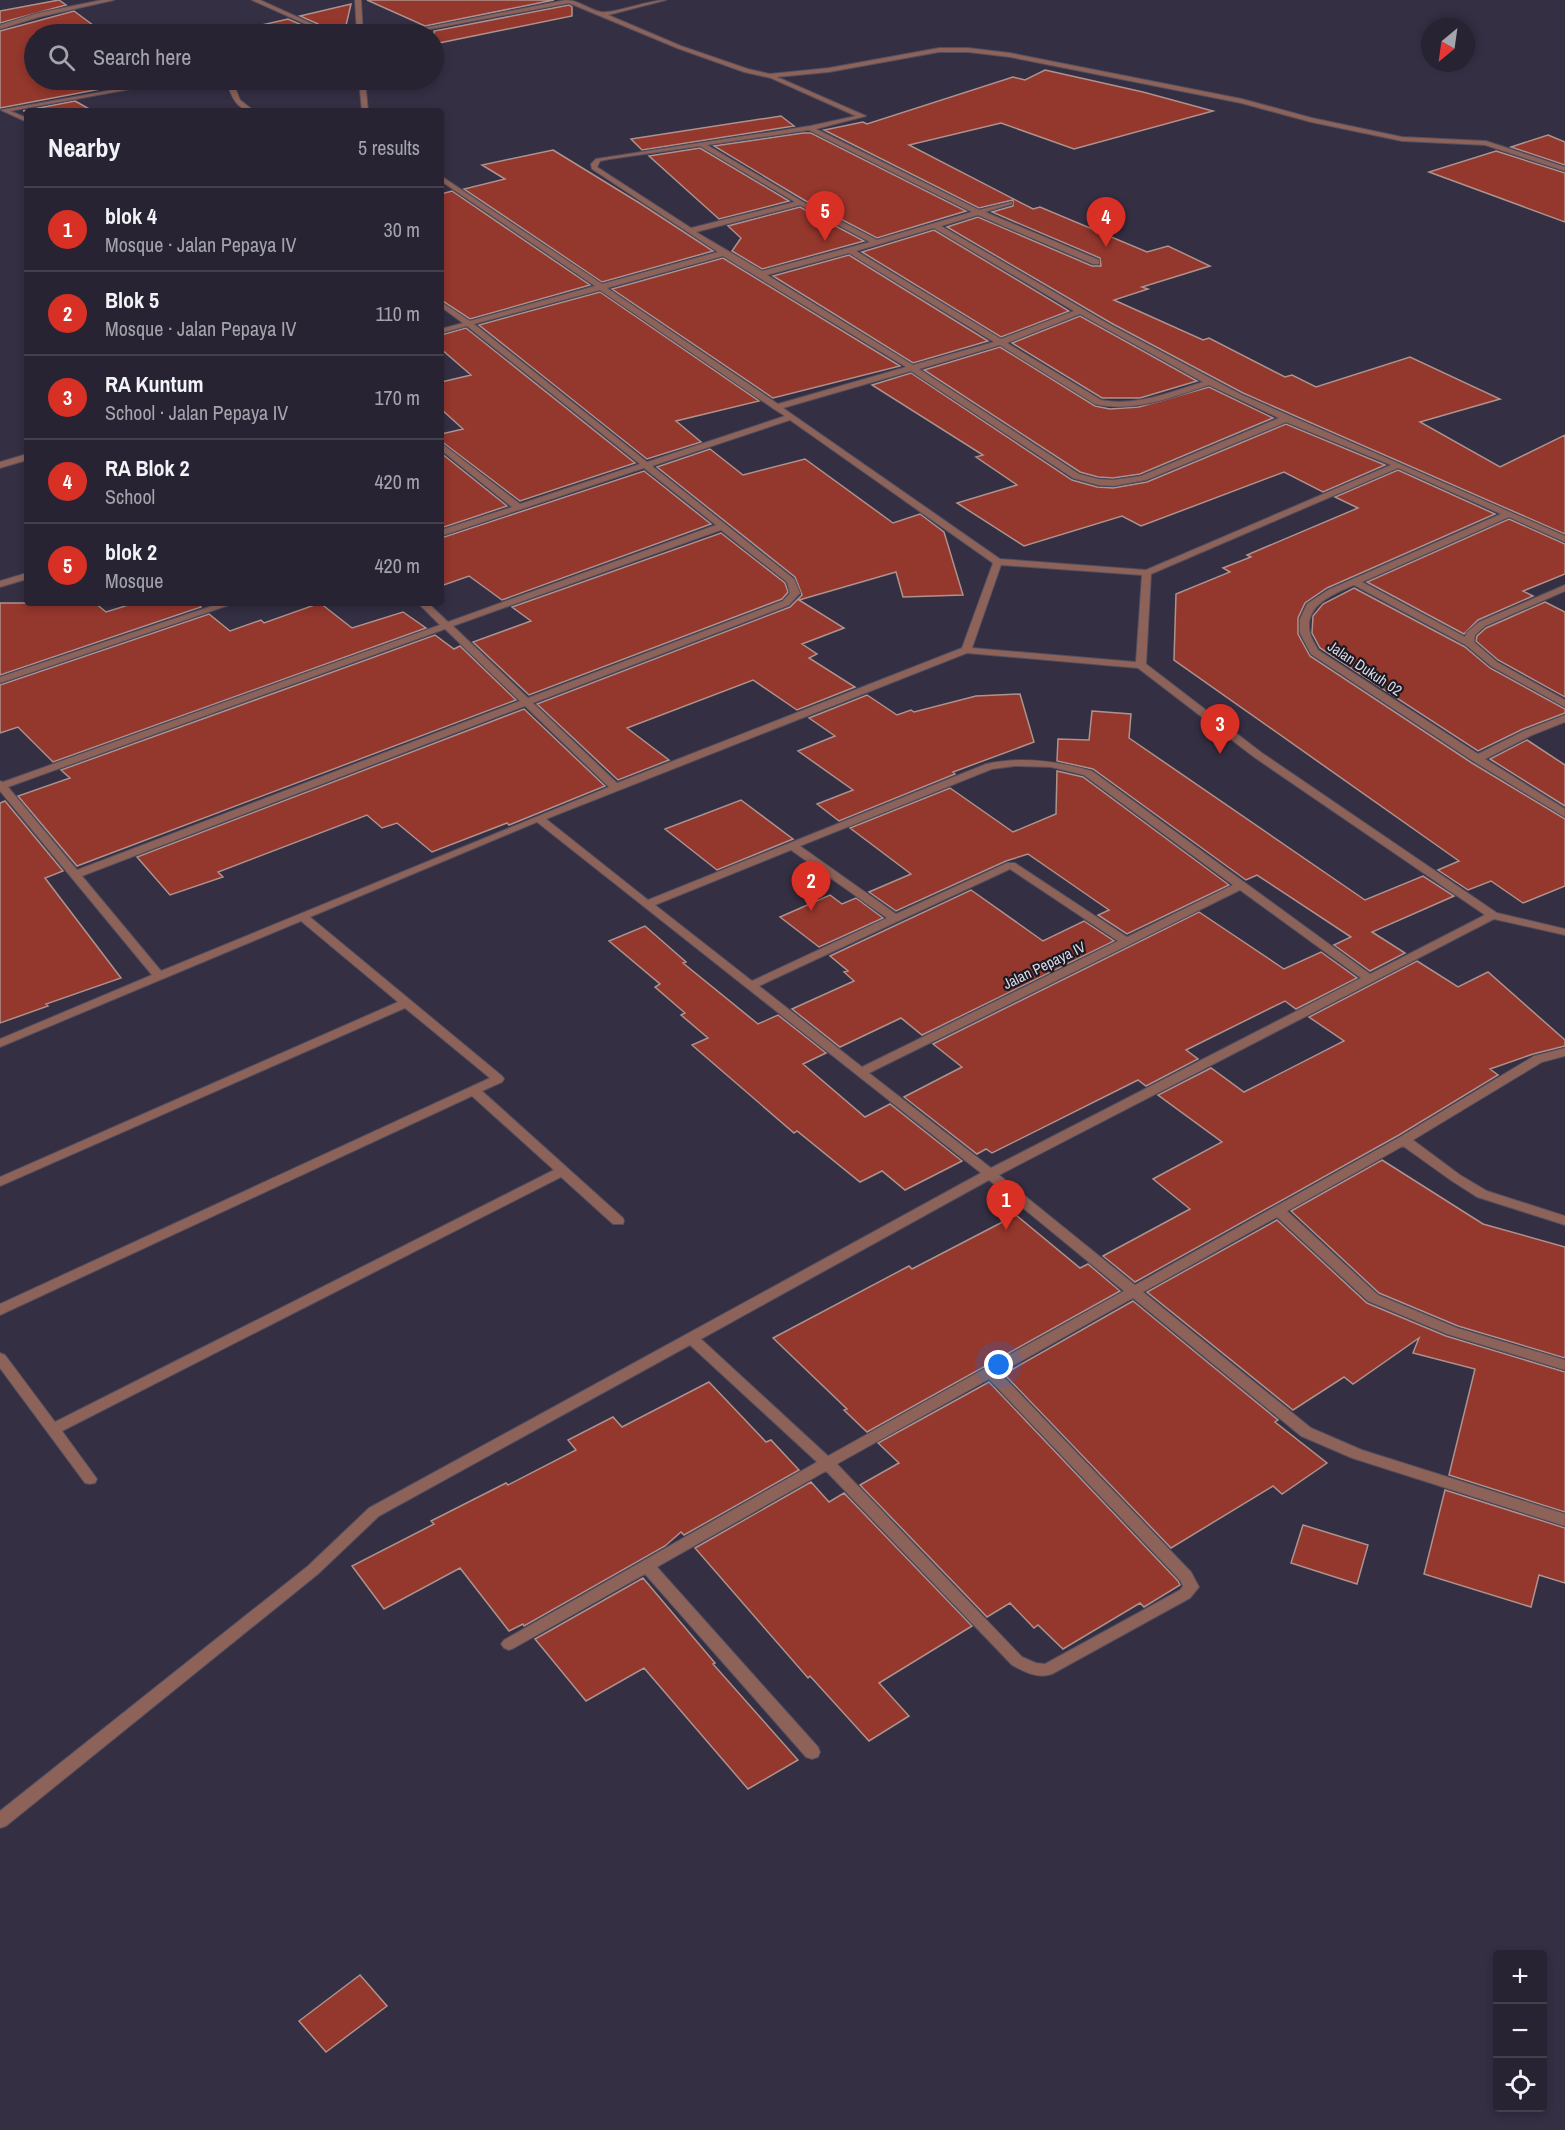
<!DOCTYPE html>
<html lang="en">
<head>
<meta charset="utf-8">
<style>
	body { margin:0; font-family:"Archivo Narrow",sans-serif; background:#2f2b3a; color:#f1f3f6 }
	.controls { position:absolute; right:18px; bottom:18px; display:grid; overflow:hidden; border-radius:6px; box-shadow:0 3px 9px #0003 }
	.controls button { width:54px; height:54px; display:grid; place-items:center; padding:0; border:0; border-bottom:2px solid #43404d; background:#272332; color:#f1f3f6; font:30px sans-serif }
	.compass { position:absolute; left:1421px; top:18px; width:54px; height:54px; border-radius:50%; background:#272332; box-shadow:0 3px 9px #0003; rotate:209deg }
	.you { position:absolute; left:999px; top:1365px; width:21px; height:21px; margin:-15px; border:4px solid #fff; border-radius:50%; background:#1a73e8; box-shadow:0 0 0 9px #1a73e833 }
	.badge { display:grid; place-items:center; width:39px; height:39px; border-radius:50%; background:#d93025; color:#fff; font-size:20px; font-weight:700 }
	.pin { position:absolute; translate:-50% -50px; filter:drop-shadow(0 2px 3px #0008) }
	.pin::after { content:''; position:absolute; top:32px; width:21px; height:18px; background:inherit; clip-path:polygon(0 0,100% 0,50% 100%) }
	.list { margin:0; padding:0; list-style:none }
	h2 { display:flex; justify-content:space-between; align-items:center; height:78px; margin:0; padding:0 24px; font-size:26px }
	h2 small { font-size:20px; font-weight:400; color:#a4a4ac }
	.list li { display:grid; grid-template-columns:39px 1fr auto; gap:18px; align-items:center; box-sizing:border-box; height:84px; padding:0 24px; border-top:2px solid #43404d }
	.list b { display:block; font-size:22px; white-space:nowrap }
	.list p { margin:0; font-size:20px; white-space:nowrap; color:#a4a4ac }
	.list em { font-size:20px; font-style:normal; color:#a4a4ac }
	.icon { flex:none; width:33px; height:33px; fill:none; stroke:currentColor; stroke-width:2; stroke-linecap:round; stroke-linejoin:round }
	.map { position:relative; flex:none; width:1565px; height:2130px; overflow:hidden }
	.search { position:absolute; background:#272332; box-shadow:0 3px 9px #0003; left:24px; top:24px; width:420px; height:66px; display:flex; align-items:center; gap:15px; box-sizing:border-box; padding:0 21px; border-radius:33px; color:#a4a4ac; font-size:22px }
	.panel { position:absolute; background:#272332; box-shadow:0 3px 9px #0003; left:24px; top:108px; width:420px; height:498px; border-radius:6px }
	.map>svg:first-child { display:block }
</style>
</head>
<body>
<div class="map">
<svg width="1565" height="2130" viewBox="0 0 1565 2130">
	<rect width="100%" height="100%" fill="#342f43"/>
	<path fill="#94372d" stroke="#ae928d" stroke-width="1.5" d="M59 0 66 5 0 23V11Z
		M367 0H554L425 26Z
		M351 4 344 34H223L288 19 311 29 317 28 318 24 300 16Z
		M569 5 572 7V16L434 44V31Z
		M74 11 105 34H34V80H148L0 108V31Z
		M1045 70 1143 92 1213 111 1074 149 1001 123 909 145 1033 209 1040 207 1147 252 1168 246 1210 266 1142 287 1148 289 1114 300 1203 340 1209 338 1285 377 1292 375 1316 387 1410 357 1500 399 1420 422 1500 467 1565 435V534L1243 393 1111 323 947 227 978 217 1092 266H1101L1100 258 992 212 1013 206V200L979 208 824 130 863 122 867 124 1013 77 1025 80Z
		M75 101 93 111H23Z
		M781 116 794 126 642 150 631 139Z
		M803 133H811L966 211 877 238 804 200 714 146Z
		M1548 135 1565 142V165L1511 147Z
		M700 148 789 201 719 219 649 156Z
		M553 150 641 204 713 251 602 282 464 189 505 179 482 165Z
		M1496 151 1565 173V222L1429 172Z
		M452 191 590 285 470 319 441 300V194Z
		M800 207 864 241 762 269 732 251 741 238 728 226Z
		M934 230 1069 311 1001 337 862 252Z
		M849 255 988 341 913 363 773 276Z
		M723 258 900 366 773 398 612 289Z
		M600 292 759 401 676 421 701 442 647 459 479 325Z
		M1080 316 1197 381 1140 398H1102L1012 343Z
		M466 328 635 463 520 501 441 441V434L463 429 441 409V382L471 375 441 349V335Z
		M1000 347 1095 406 1110 409 1139 407 1209 387 1273 418 1140 474 1113 478 1098 477 1080 472 924 370Z
		M911 373 1072 480 1097 487 1113 488 1147 482 1286 424 1385 465 1323 492 1284 472 1141 526 1122 516 1024 546 957 503 1017 485 976 457 983 455 872 385Z
		M710 449 743 475 805 459 893 523 920 514 944 532 963 595 903 597 896 572 799 600 844 628 802 644 817 654 809 658 855 687 797 710 753 680 627 728 669 760 618 780 537 704 790 607 802 595 795 577 657 467Z
		M441 453 507 506 441 528Z
		M1398 470 1495 514 1327 588 1305 603 1298 618V634L1310 656 1472 763 1565 819V886L1523 903 1491 881 1468 890 1438 870 1459 861 1174 660 1176 594 1230 572 1223 568 1251 557 1247 555 1254 552 1358 508 1335 497Z
		M644 471 711 524 502 600 469 576 441 586V538Z
		M1509 519 1565 544V574L1523 591 1533 596 1478 620 1464 634 1367 582Z
		M721 533 785 583 788 592 782 599 529 695 473 642 531 621 512 607Z
		M1354 588 1465 647 1490 668 1565 709V713L1523 729 1478 751 1320 648 1312 633 1313 616 1323 604Z
		M1545 602 1565 612V697L1498 660 1476 641 1477 636 1486 628Z
		M0 603H95L106 612 135 603H196L201 607 0 675Z
		M320 603 352 628 403 612 426 628 53 762 18 727 0 733V685L209 614 230 631 261 620 264 623Z
		M435 635 454 649 460 646 516 700 77 866 18 796 70 778 61 770Z
		M1020 694 1034 742 953 772 955 774 839 821 817 804 853 790 798 751 835 736 809 718 867 695 897 715 911 710 914 712 976 696Z
		M524 709 605 786 509 825 507 823 432 852 397 823 382 828 367 815 218 872 223 877 170 895 137 857Z
		M1092 711 1131 714 1129 738 1365 900 1423 876 1454 896 1372 932 1405 953 1370 971 1334 945 1351 937 1257 875 1246 880 1093 769 1057 761 1058 739 1089 740Z
		M1527 740 1565 765V806L1490 759Z
		M1057 771 1083 777 1229 885 1127 934 1098 915 1109 910 1028 854 1006 861 896 911 869 892 911 874 850 828 950 788 1013 832 1056 814Z
		M741 800 793 839 717 870 665 829Z
		M5 801 63 871 45 878 121 978 46 1004 48 1006 0 1023V803Z
		M971 890 1043 941 1084 921 1114 941 922 1035 901 1018 840 1047 792 1009 854 981 844 972 848 971 830 956Z
		M830 895 842 904 856 898 883 918 819 947 780 917Z
		M1199 912 1284 969 1321 952 1357 978 1296 1009 1285 1001 1186 1050 1198 1059 1146 1086 1138 1080 992 1153 986 1149 977 1154 904 1097 962 1067 933 1044Z
		M645 926 686 962 683 963 758 1024 778 1015 826 1053 803 1064 865 1117 890 1104 962 1161 905 1190 882 1171 860 1182 797 1131 794 1133 692 1045 708 1038 681 1015 685 1013 655 987 660 984 609 941Z
		M1417 961 1458 987 1488 972 1565 1040V1046L1533 1054 1490 1069 1498 1075 1399 1135 1135 1282 1103 1256 1190 1209 1153 1179 1222 1142 1158 1095 1211 1068 1244 1092 1344 1041 1309 1017Z
		M1382 1160 1483 1224 1565 1247V1358L1458 1326 1379 1293 1291 1211Z
		M1016 1215 1080 1268 1088 1264 1120 1291 867 1432 844 1410 847 1409 773 1338 909 1266 912 1269Z
		M1277 1220 1367 1303 1446 1336 1565 1372V1512L1449 1475 1475 1369 1413 1353 1419 1338 1353 1384 1344 1377 1293 1410 1147 1292Z
		M1133 1301 1278 1420 1275 1422 1327 1463 1282 1494 1273 1486 1171 1548 1004 1374Z
		M709 1382 766 1442 771 1440 799 1470 684 1535 681 1532 665 1546 524 1626 523 1624 509 1631 460 1568 384 1609 352 1566 434 1524 431 1521 506 1483 508 1485 576 1450 568 1440 613 1417 622 1427Z
		M989 1382 1178 1581 1180 1585 1144 1607 1140 1603 1063 1649 1038 1625 1034 1628 1010 1603 987 1617 860 1485 899 1463 878 1443Z
		M811 1482 829 1502 844 1493 972 1626 879 1683 909 1716 869 1741 810 1676 808 1678 695 1548Z
		M1445 1490 1565 1528V1583L1539 1575 1531 1607 1424 1574Z
		M1303 1525 1368 1545 1357 1584 1291 1563Z
		M643 1578 715 1663 713 1664 798 1760 748 1789 644 1668 586 1701 535 1639Z
		M360 1975 387 2006 326 2052 299 2021Z"/>
	<g fill="none" stroke-linecap="round" stroke-linejoin="round">
		<g stroke="#524e60" stroke-width="2">
			<path id="minor" d="M102 0H114L39 17 0 29V25L38 13Z
				M252 0H260L317 26 312 27Z
				M355 0H361L363 34H357Z
				M566 0C579 0 589 10 601 12 614 14 648 0 666 0L608 15 681 46 748 69 770 74 829 68 939 48H968L1010 53 1242 99 1312 118 1402 137 1486 141 1565 167V171L1485 145 1402 141 1311 122 1241 103 1010 57 968 52H939L829 72 777 77 866 116 816 129 979 210 1012 202V204L985 212 1099 260V264H1093L978 215 941 226 1110 325 1242 395 1565 536V542L1509 517 1362 582 1465 637 1467 632 1479 622 1565 585V591L1485 626 1475 635 1474 642 1497 662 1565 700V707L1491 666 1466 645 1354 585C1334 594 1303 605 1310 633 1311 639 1316 645 1318 650L1478 754 1524 731 1565 715V722L1532 735 1485 759 1565 809V817L1473 761 1311 654 1300 633V619L1307 604 1328 590 1501 514 1398 468 1151 574 1146 664 1262 753 1497 913 1565 929V935L1494 919 999 1175 1135 1285 1400 1137 1534 1056 1565 1048V1056L1542 1062 1413 1140 1460 1175 1487 1191 1565 1216V1225L1477 1197 1452 1181 1403 1146 1287 1211 1378 1295 1457 1328 1565 1360V1370L1447 1334 1368 1301 1277 1217 1143 1292 1311 1428 1362 1450 1565 1514V1526L1352 1458 1301 1436 1133 1298 1000 1373 1191 1572 1199 1587 1190 1598 1052 1674C1038 1679 1025 1672 1012 1665L826 1471 657 1567 818 1747 820 1752 818 1757 812 1759 806 1757 645 1574 514 1648 509 1650 504 1648 501 1644 504 1640 817 1462 690 1345 379 1516 318 1574 6 1826 0 1828V1811L308 1566 369 1508 981 1173 537 822 310 917 502 1076 504 1079 502 1082 482 1091 623 1218 624 1221 623 1224H613L561 1177 62 1431 97 1479 95 1483 90 1484 85 1483 0 1368V1353L5 1355 55 1422 554 1170 472 1096 0 1315V1304L490 1078 405 1008 0 1186V1177L398 1002 301 921 0 1047V1039L152 975 0 791V781L3 782 440 625 418 603H428L448 622 716 525 644 468 441 536V530L512 507 441 450V443L520 504 640 464 467 326 441 333V329L463 323 441 307V302L470 321 595 286 441 181V176L602 284 718 252 592 169 591 164 596 159 810 126 856 116 771 78 744 72 677 48 569 3 404 34H394ZM809 130 972 212 877 240 803 202 707 145ZM700 146 795 202 691 228 597 167 600 161 610 159ZM800 205 870 242 762 271 696 232ZM934 228 1074 311 1001 339 856 251ZM849 253 994 342 913 365 767 275ZM723 256 906 367 778 404 607 288ZM600 290 774 409 785 416 647 462 474 324ZM1080 314 1203 382C1170 392 1136 407 1101 400L1007 343ZM1000 345 1095 404C1135 413 1172 397 1209 385L1279 418 1141 476 1113 480 1098 479 1079 474 919 369ZM911 371 1073 478 1098 485 1113 486 1146 480 1286 422 1391 465 1146 570 1000 559 783 408ZM790 420 993 563 962 648 617 783 533 703 789 605 800 593 794 579 652 466ZM721 530 787 582 790 593 783 601 528 698 453 626ZM1001 565 1142 575 1136 662 972 648ZM445 629 520 701 77 870 8 787ZM967 653 1138 668 1254 757 1485 915 1370 974 1092 771C1057 761 1022 756 986 764L648 900 546 819ZM525 706 609 787 161 971 82 876ZM1015 766 1051 767 1084 775 1233 885 1127 937 1015 863H1007L896 914 800 846 992 769ZM791 850 887 918 752 981 655 905ZM1010 869 1118 941 862 1067 759 986ZM1240 890 1361 978 991 1168 869 1073ZM989 1180 1124 1291 828 1456 701 1339ZM989 1379 1180 1580 1183 1586 1180 1590 1045 1664 1036 1663 1022 1657 837 1464Z
				M169 80H180L10 111 27 118V122L1 110Z
				M226 80H232L240 100 254 111C236 111 231 95 226 80Z
				M359 80H365L368 111H362Z
				M27 454V460L0 468V462Z
				M27 573V579L0 587V581Z
				M221 603H235L0 683V677Z"/>
		</g>
		<use href="#minor" fill="#8c6259" fill-rule="evenodd"/>
	</g>
	<g text-anchor="middle" dominant-baseline="central" stroke-width="4.5" stroke-linejoin="round" paint-order="stroke">
		<g font-size="15" fill="#dcdae6" stroke="#1b1922">
			<text transform="translate(1365 668) rotate(34)">Jalan Dukuh 02</text>
			<text transform="translate(1044 965) rotate(-26)">Jalan Pepaya IV</text>
		</g>
	</g>
</svg>
<div class="controls">
<button>+</button>
<button>−</button>
<button><svg class="icon" aria-label="locate" viewBox="0 0 24 24"><circle cx="12" cy="12" r="6"/><path d="M12 2v4M12 18v4M2 12h4M18 12h4"/></svg></button>
</div>
<svg class="compass" viewBox="-18 -18 36 36"><path d="M0-13l5 13h-10z" fill="#e53935"/><path d="M0 13l5-13h-10z" fill="#a4a4ac"/></svg>
<div class="you"></div>
<div class="pin badge" style="left:1006px;top:1230px">1</div>
<div class="pin badge" style="left:811px;top:911px">2</div>
<div class="pin badge" style="left:1220px;top:754px">3</div>
<div class="pin badge" style="left:1106px;top:247px">4</div>
<div class="pin badge" style="left:825px;top:241px">5</div>
<div class="search"><svg class="icon" aria-label="search" viewBox="0 0 24 24"><circle cx="10" cy="10" r="6"/><path d="M15 15l6 6"/></svg>Search here</div>
<section class="panel">
<h2>Nearby<small>5 results</small></h2>
<ul class="list">
<li><span class="badge">1</span><div><b>blok 4</b><p>Mosque · Jalan Pepaya IV</p></div><em>30 m</em></li>
<li><span class="badge">2</span><div><b>Blok 5</b><p>Mosque · Jalan Pepaya IV</p></div><em>110 m</em></li>
<li><span class="badge">3</span><div><b>RA Kuntum</b><p>School · Jalan Pepaya IV</p></div><em>170 m</em></li>
<li><span class="badge">4</span><div><b>RA Blok 2</b><p>School</p></div><em>420 m</em></li>
<li><span class="badge">5</span><div><b>blok 2</b><p>Mosque</p></div><em>420 m</em></li>
</ul>
</section>
</div>
</body>
</html>
